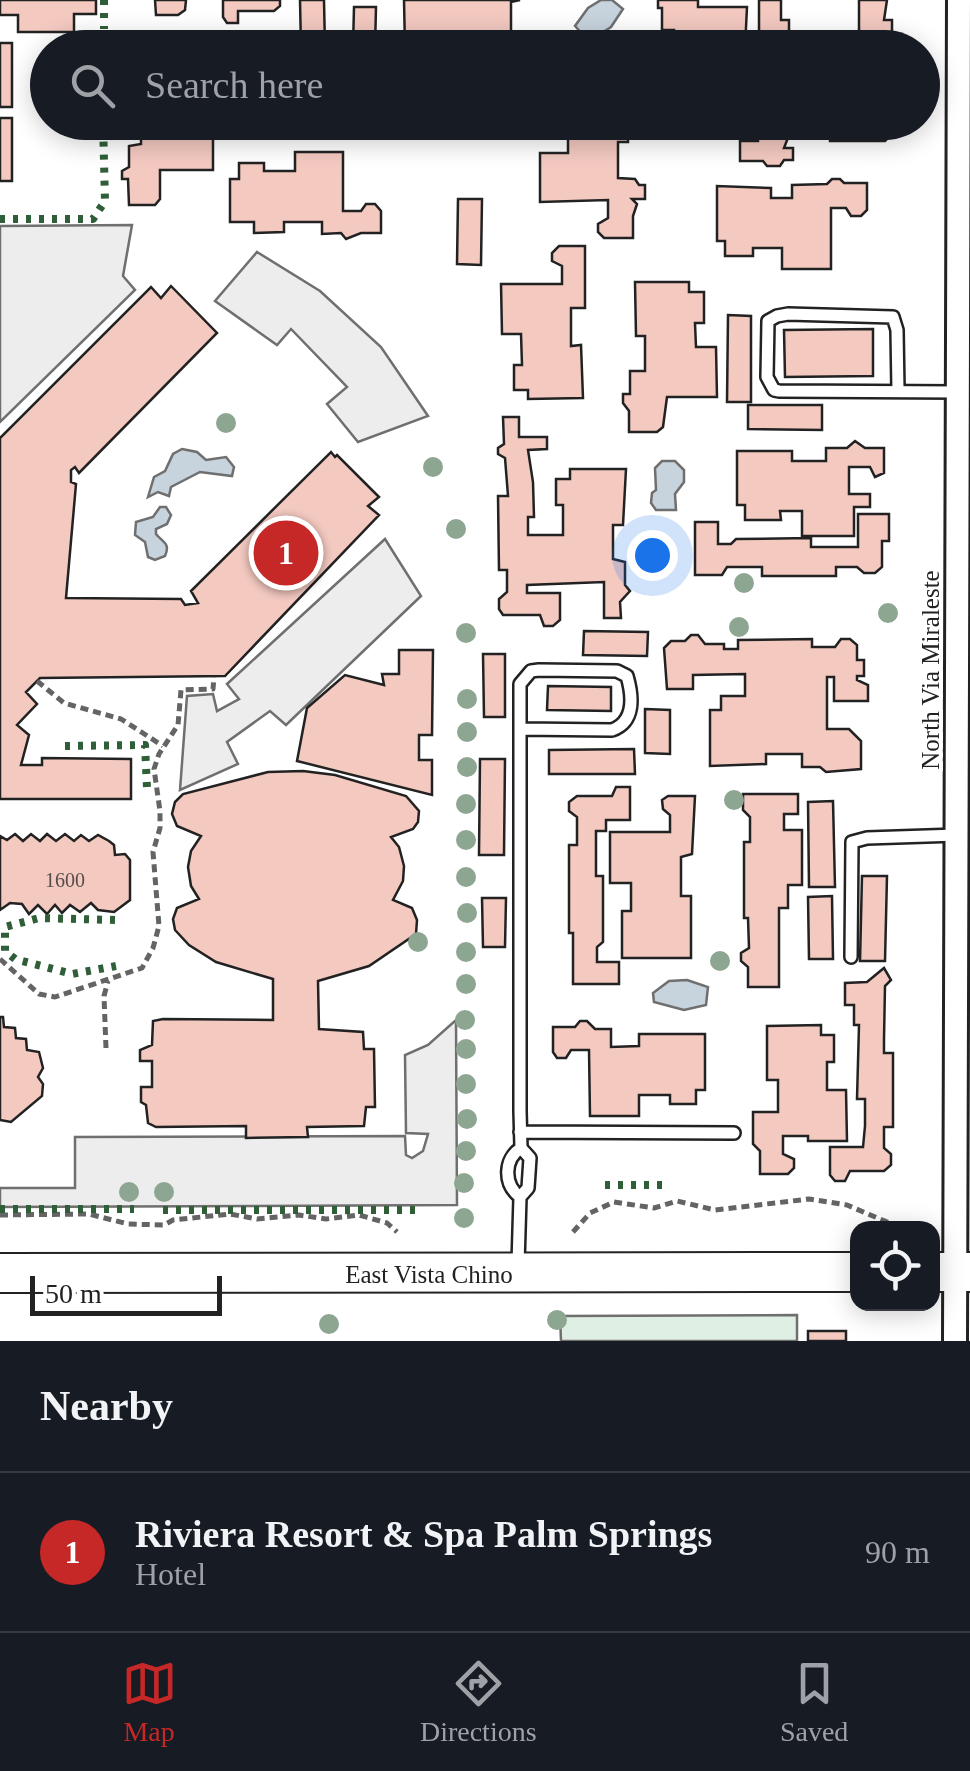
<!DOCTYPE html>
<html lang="en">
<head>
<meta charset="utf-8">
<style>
	body { margin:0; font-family:"Times New Roman",serif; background:#20242c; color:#f1f3f6 }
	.controls { position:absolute; right:30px; bottom:30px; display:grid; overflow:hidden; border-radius:20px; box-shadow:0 5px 25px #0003 }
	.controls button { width:90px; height:90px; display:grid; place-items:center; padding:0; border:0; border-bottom:2px solid #363941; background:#171b24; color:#f1f3f6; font:50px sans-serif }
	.scale { position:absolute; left:30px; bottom:25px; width:192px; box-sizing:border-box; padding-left:10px; border:5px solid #222; border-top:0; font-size:28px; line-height:35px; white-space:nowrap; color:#222; -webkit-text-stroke:8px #fff; paint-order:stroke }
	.you { position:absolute; left:652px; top:555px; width:35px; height:35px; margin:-25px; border:8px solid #fff; border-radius:50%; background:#1a73e8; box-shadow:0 0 0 15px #1a73e833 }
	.badge { display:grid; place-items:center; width:65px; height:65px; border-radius:50%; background:#c62828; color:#fff; font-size:32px; font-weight:700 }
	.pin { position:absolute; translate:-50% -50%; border:5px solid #fff; box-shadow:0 2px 10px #0006 }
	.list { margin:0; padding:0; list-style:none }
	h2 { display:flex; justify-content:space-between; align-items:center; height:130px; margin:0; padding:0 40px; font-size:42px }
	h2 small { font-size:32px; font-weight:400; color:#9ea1a6 }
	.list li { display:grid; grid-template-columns:65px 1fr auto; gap:30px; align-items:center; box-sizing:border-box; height:160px; padding:0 40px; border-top:2px solid #363941 }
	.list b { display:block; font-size:38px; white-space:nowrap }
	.list p { margin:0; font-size:32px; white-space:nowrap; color:#9ea1a6 }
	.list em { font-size:32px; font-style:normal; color:#9ea1a6 }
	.icon { flex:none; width:55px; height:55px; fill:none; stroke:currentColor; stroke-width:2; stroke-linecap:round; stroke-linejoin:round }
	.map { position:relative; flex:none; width:970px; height:1341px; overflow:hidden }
	.search { position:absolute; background:#171b24; box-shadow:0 5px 25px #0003; left:30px; right:30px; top:30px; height:110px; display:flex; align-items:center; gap:25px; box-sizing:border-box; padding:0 35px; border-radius:55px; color:#9ea1a6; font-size:38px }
	.sheet { height:290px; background:#171b24 }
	nav { display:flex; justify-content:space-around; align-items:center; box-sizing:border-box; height:140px; border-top:2px solid #363941; background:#171b24; font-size:28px; color:#9ea1a6 }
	nav a { display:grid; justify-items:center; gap:5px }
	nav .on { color:#c62828 }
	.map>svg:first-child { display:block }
</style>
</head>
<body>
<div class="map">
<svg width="970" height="1341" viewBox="0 0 970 1341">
	<rect width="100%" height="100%" fill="#fff"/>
	<path fill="#e0efe3" stroke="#6f6f6f" stroke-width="2.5" d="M797 1315V1341H561L560 1316Z"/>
	<path fill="#ededed" stroke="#6f6f6f" stroke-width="2.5" d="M132 225 123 276 135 290 0 422V226Z
		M257 252 320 291 381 347 428 416 358 442 327 404 347 387 291 329 277 345 215 301Z
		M385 539 421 596 286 725 270 711 227 742 238 764 180 790 187 696 213 694 217 711 239 699 227 684Z
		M456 1020 457 1205 0 1207V1188H75V1137L405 1136 406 1155 412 1158 423 1151 428 1134 406 1133 405 1055 428 1045Z"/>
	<path fill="#c7d3dd" stroke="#6f6f6f" stroke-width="2.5" d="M601 0H612L623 9 611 27 589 41 575 26 588 8Z
		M182 449 197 452 206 460 226 457 234 467 232 476 200 472 171 487 169 496 158 492 148 497 154 477 165 471 173 454Z
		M662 461H675L684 470V482L675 494 676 510H656L651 503 652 493 656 490 655 468Z
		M160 507H166L171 515 167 524 156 529V534C162 542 171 543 165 556L155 560 148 557 145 542 135 535 136 522 153 517Z
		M687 980 708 987 706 1005 684 1010 654 1002 653 993 669 981Z"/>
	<path fill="#f3c9c0" stroke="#222" stroke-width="2.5" d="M0 0H96V14H74V32H18V15H0Z
		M155 0H186L185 10 178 15H156Z
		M223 0H280V6L274 11H238V23H227L223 17Z
		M300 0H324L325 48H301Z
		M404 0H520L511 2V48H405Z
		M658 0H698V7H747L745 48H674V30H662V8H658Z
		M759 0H781V20H789V48H759Z
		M859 0H887L884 20H892V48H853V41H859Z
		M354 7H376L375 48H353Z
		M0 43H12V107H0Z
		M0 118H12V181H0Z
		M141 122H197V129H213V170H160V199L155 205H129L128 179H122V171L129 167V146L141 144Z
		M225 122H268V137L225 136Z
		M289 122H333V138L289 137Z
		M628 122V142H618V178L635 179 639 185H645V199H632L637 204 633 216V238H604L598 232V224L608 218V200L540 202V153H568V123L560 122Z
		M757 122H783V129L789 135 784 148H793V160H784L780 166H767L763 161H740V141H758Z
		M830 122H888L891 135 885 141H830Z
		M295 152H343V211H361L366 204H375L381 211V233H361L346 239 341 233 322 234V222H284V232L254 233V222H230V179H239V163H264V171H295Z
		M832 179H840L844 183H867V210L861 216H851L846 208H831V269H782V248H753V256H725V241H717V186L771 188V198H792V185L827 184Z
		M458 199H482L481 265 457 264Z
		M559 246H585V308H571V346L581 345 583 398 528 399V390H514V365H522L521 334H502L501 284H562V266L552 261V253Z
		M635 282H689V292H704V323H695L696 347H716L717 397H667L663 427 657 432H629V411L623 403V394H630V371H645V336H636Z
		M171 286 217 333 79 473 75 467 71 470V482L76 484 66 598 181 599 185 605 198 603 191 591 331 452 335 457 337 455 379 497 368 506 379 515 225 676 40 678 26 692 37 704 17 725 29 735 21 765H42V758L131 759V799H0V438L151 287 161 298Z
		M728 315 751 316V402H727Z
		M873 329V376L785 377 784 330Z
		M748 405H822V430L748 429Z
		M503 417H519V437H547V449L528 450 533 482 534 517H528V535H563V505H556V479H570V469H626L623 525H613V559L625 562V585L630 591 620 602 621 618H604V582L527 585V593H560V620L553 626H544L540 615H503L499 609V599L507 592V570H499L498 496H508L505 458 498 454V448L504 444Z
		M855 441 865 448H884V473L875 477 870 467H849V494H870V507H854V536H802V511H780L781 520H745V505H737V451H792V461H826V448H847Z
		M858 514H889V541H882V567L875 573H864L857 567H836V576H762V567H727L722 575H695V522H718V544H731L736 539 811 538V547H858Z
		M584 631 648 632 647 656 583 655Z
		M691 635H698L705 644H724V649H738V640L812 639V647H835L841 639H850L857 645V660H864V676H857V680L868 685V701H834V677H827V729H849L861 741V769L826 772 820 767H802V754H766V764L710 766V710H721V696H745V674L693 675V689H667L664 648 671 641H685Z
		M399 650H433L432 735H419V760H432V795L297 761 307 708 345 675 384 685 382 674H399Z
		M483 654H505V717H484Z
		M548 686 611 687V711L547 710Z
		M645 709 670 710V754L645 753Z
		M634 749 635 774H549V750Z
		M480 759H505L504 855H479Z
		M303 771 335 775 406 796 419 811 418 822 413 829 391 837 399 847 404 866 403 881 393 900 412 908 417 920 416 934 369 966 318 981 319 1029 363 1032 364 1049H374L375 1107H366L364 1126 307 1127 308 1137 246 1138V1126L156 1127 148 1123 146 1105 141 1102V1087H152V1061H140V1050L152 1045 153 1021 163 1019 273 1020V979L216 962 189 945 175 930 173 919 177 908 199 899 191 886 188 867 191 851 201 836 177 826 172 814 175 802 183 794 268 772Z
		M616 787H630V820H606V831H596V876H603V942L597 947V962H619V984H573V933H569V845H577V817L569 811V802L577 796H612Z
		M743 794H798V814H784V830H802V885H788V908H779V987H748V967L741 961V953L749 948 748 918H744V842H750V817L743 810Z
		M668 796H695L692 854 681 857V896H691V958H622V911H631V883H610V832H670V815L663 809 662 800Z
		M833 801 835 887H809L808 802Z
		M15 834 23 841 31 834 40 841 47 834 56 841 65 834 74 841 81 835 89 841 98 835 109 841 114 845 115 855 125 854 130 860V900L114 912 98 910 91 903 80 912 70 905 62 913 55 905 47 914 38 905 29 914 22 904 10 903 0 910V836L7 840Z
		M862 876H887L885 961H860Z
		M832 896 833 959H809L808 897Z
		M482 898H506L505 947H483Z
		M884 968 891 980 885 986 884 1039V1053H893V1127H884V1148L891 1154V1165L884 1171H850L845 1181H835L830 1175V1147H863L865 1126V1099H857L859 1025H854V1005H845V983L867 982Z
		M0 1017H3L4 1027 15 1028 16 1038 26 1039 27 1050 39 1052 43 1068 38 1077 43 1084 42 1096 11 1122 0 1120Z
		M580 1021H587L595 1029H611V1047L639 1046V1034H705V1090H696V1104H670V1095H639V1116H590L589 1050H571L566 1058H557L553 1052V1027H575Z
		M821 1025V1035H834V1062H827V1090H846L847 1141H808V1136H783V1154L794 1159V1168L788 1174H760V1151L753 1144V1112H778V1080H767V1026Z
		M808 1331H846V1341H808Z"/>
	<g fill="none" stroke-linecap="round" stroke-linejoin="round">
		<g stroke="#222" stroke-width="16">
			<path id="service" d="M898 391 897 330 893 317 788 314 777 316 768 321 767 377 774 390 779 391 958 392
				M520 729 612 730C635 722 633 697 627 676L617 671 539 670 531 671 520 684V1111L521 1148
				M851 957 852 842 867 838 957 835
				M520 1132 734 1133
				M518 1264 520 1197 528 1188 530 1158 521 1148C504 1159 503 1184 520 1197"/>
		</g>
		<g stroke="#222" stroke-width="28">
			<path id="minor" d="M955 1341 959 0"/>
		</g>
		<g stroke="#222" stroke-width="42">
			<path id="primary" d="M932 1272H970
				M0 1273 858 1272"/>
		</g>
		<path stroke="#646464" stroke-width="5" stroke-dasharray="8 5" stroke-linecap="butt" d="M37 681 64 703 121 719 163 746
			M0 959 39 994 55 997 142 968 153 948 159 926 153 852 160 828V811L154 769 159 754 178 725 181 690 213 689 214 677
			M106 1048 104 996 108 981
			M0 1215 89 1214 128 1224 164 1225 173 1220 230 1214 257 1219 299 1215 326 1219 359 1215 387 1223 397 1232
			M573 1232 590 1213 614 1202 654 1208 677 1201 715 1210 809 1199 847 1205 901 1228"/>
		<use href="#service" stroke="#fff" stroke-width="11"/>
		<use href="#minor" stroke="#fff" stroke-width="22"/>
		<use href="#primary" stroke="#fff" stroke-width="38"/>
		<path stroke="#2f5e38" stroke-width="8" stroke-dasharray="5 8" stroke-linecap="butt" d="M104 0V29
			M0 219H93L105 201 103 122
			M65 746 145 745 147 788
			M115 920 39 918 5 927V951L15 959 72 974 116 966
			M605 1185H668
			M0 1209H134
			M163 1210H421"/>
	</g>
	<g fill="#8da692">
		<circle cx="226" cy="423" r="10"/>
		<circle cx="433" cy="467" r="10"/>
		<circle cx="456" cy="529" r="10"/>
		<circle cx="744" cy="583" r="10"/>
		<circle cx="888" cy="613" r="10"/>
		<circle cx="739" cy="627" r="10"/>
		<circle cx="466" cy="633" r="10"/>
		<circle cx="467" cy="699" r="10"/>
		<circle cx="467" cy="732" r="10"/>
		<circle cx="467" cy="767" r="10"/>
		<circle cx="734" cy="800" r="10"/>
		<circle cx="466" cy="804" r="10"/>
		<circle cx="466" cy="840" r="10"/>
		<circle cx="466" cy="877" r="10"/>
		<circle cx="467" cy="913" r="10"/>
		<circle cx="418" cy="942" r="10"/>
		<circle cx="466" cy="952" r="10"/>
		<circle cx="720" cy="961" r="10"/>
		<circle cx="466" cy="984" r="10"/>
		<circle cx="465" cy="1020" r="10"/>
		<circle cx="466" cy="1049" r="10"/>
		<circle cx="466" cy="1084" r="10"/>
		<circle cx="467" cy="1119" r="10"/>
		<circle cx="466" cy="1151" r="10"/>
		<circle cx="464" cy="1183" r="10"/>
		<circle cx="129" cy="1192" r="10"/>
		<circle cx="164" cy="1192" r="10"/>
		<circle cx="464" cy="1218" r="10"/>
		<circle cx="557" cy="1320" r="10"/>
		<circle cx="329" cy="1324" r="10"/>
	</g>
	<g text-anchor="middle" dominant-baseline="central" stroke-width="8" stroke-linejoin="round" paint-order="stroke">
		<g font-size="20" fill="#564c4a">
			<text x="65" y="880">1600</text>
		</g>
		<g font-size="25" fill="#222" stroke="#fff">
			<text transform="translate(930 670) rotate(-90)">North Via Miraleste</text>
			<text x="429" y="1274">East Vista Chino</text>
		</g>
	</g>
</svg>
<div class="controls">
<button><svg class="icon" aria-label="locate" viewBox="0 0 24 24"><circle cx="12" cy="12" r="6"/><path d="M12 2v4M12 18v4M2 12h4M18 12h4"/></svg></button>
</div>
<div class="scale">50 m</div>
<div class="you"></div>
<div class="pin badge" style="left:286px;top:553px">1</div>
<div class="search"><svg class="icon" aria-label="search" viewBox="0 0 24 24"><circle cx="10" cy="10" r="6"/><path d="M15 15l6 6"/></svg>Search here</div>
</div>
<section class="sheet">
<h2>Nearby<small></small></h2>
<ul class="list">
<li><span class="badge">1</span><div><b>Riviera Resort &amp; Spa Palm Springs</b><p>Hotel</p></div><em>90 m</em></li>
</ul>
</section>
<nav>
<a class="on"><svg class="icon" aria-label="map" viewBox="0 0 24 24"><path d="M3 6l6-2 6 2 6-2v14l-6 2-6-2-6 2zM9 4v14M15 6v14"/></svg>Map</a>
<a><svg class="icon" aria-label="directions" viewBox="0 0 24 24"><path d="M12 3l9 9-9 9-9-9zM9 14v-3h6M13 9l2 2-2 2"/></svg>Directions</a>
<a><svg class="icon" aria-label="saved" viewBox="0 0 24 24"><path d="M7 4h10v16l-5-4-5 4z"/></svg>Saved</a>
</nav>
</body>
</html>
